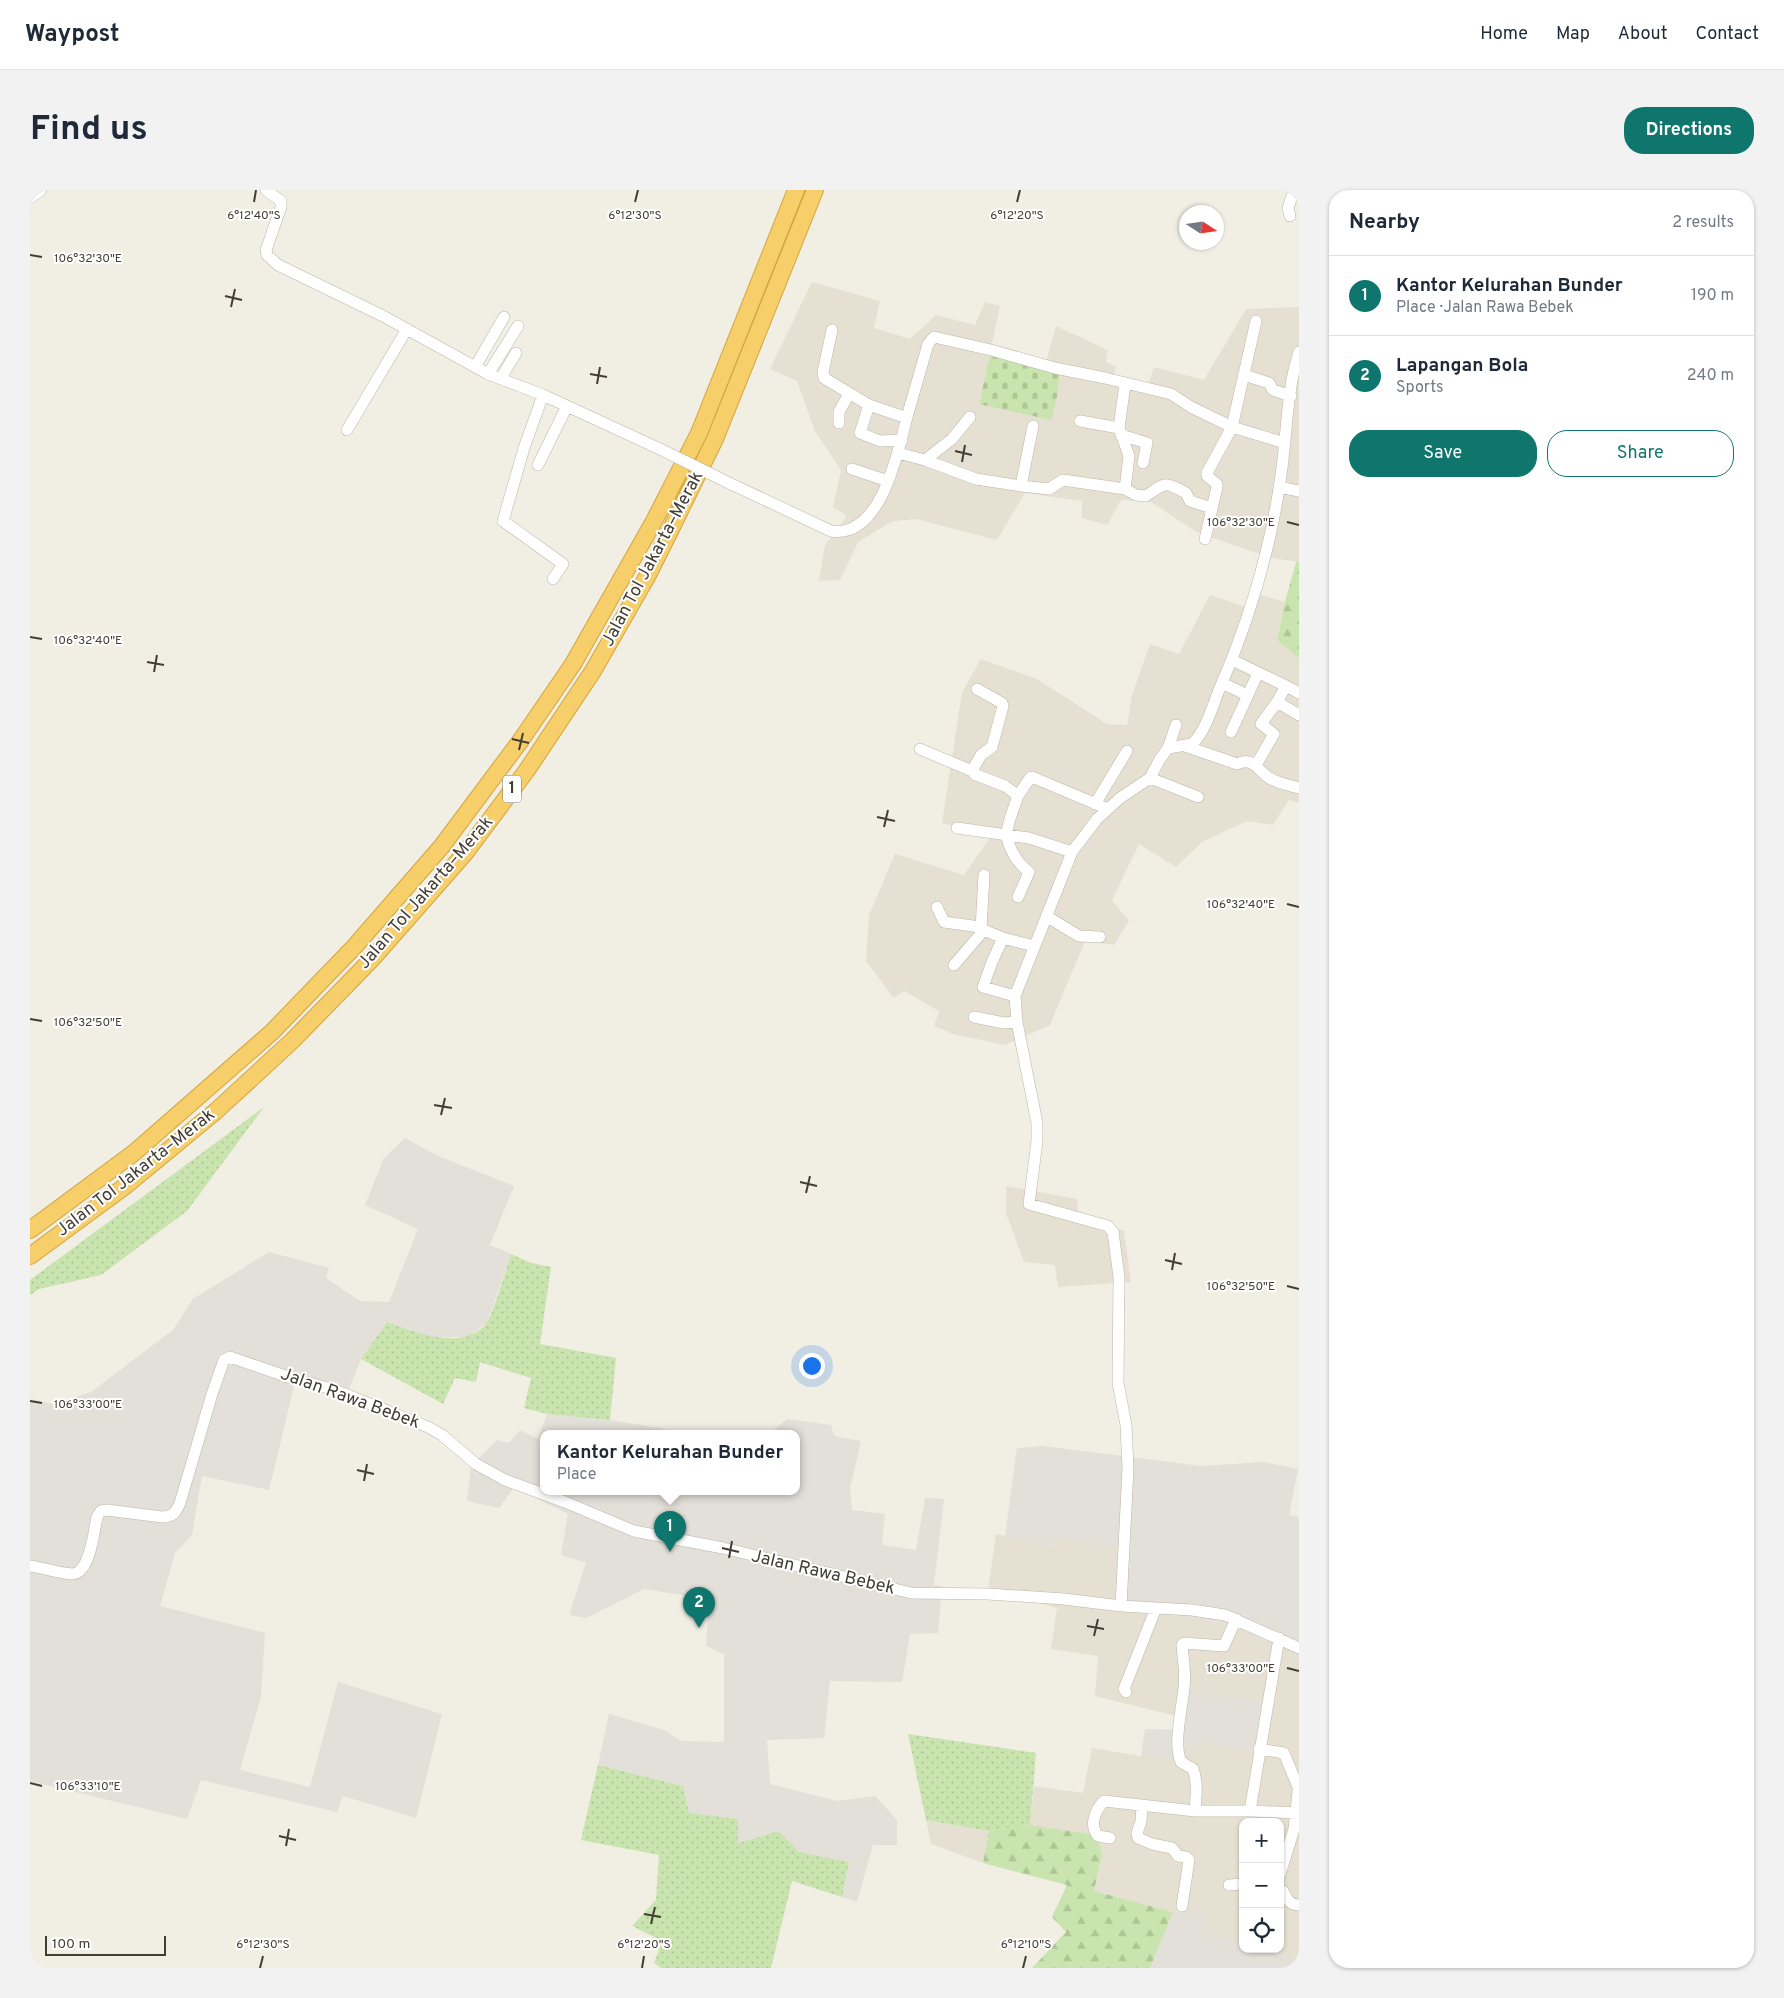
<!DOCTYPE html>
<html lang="en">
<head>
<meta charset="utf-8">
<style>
	body { margin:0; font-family:Overpass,sans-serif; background:#f2f2f3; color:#1f2937 }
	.controls { position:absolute; right:15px; bottom:15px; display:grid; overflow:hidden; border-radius:10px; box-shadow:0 1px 4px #0004 }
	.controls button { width:45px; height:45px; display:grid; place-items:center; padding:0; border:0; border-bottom:1px solid #e0e1e3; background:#fff; color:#1f2937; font:25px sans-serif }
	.compass { position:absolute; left:1149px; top:15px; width:45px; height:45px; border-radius:50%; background:#fff; box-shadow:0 1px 4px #0004; rotate:102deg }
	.scale { position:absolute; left:15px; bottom:12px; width:121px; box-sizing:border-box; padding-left:5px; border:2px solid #433e34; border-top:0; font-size:14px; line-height:18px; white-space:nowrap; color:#433e34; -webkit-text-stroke:4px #fff; paint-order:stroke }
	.you { position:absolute; left:781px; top:1175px; width:18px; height:18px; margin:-12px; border:4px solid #fff; border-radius:50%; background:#1a73e8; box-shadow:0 0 0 8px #1a73e833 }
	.badge { display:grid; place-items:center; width:32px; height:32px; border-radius:50%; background:#0f766e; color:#fff; font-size:16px; font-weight:700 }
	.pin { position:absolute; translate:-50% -41px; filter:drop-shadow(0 1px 2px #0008) }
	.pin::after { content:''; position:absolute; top:26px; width:18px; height:15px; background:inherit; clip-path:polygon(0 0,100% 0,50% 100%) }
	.popup { position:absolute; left:510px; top:1240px; width:260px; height:65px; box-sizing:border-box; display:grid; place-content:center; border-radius:10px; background:#fff; filter:drop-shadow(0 1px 4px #0005); font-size:16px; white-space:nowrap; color:#747a83 }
	.popup b { font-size:19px; color:#1f2937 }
	.popup::after { content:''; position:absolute; left:50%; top:100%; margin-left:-10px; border:10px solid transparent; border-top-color:#fff }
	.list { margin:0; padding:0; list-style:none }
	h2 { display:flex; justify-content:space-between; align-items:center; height:65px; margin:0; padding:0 20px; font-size:21px }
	h2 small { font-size:16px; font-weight:400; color:#747a83 }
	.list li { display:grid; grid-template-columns:32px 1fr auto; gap:15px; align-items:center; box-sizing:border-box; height:80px; padding:0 20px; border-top:1px solid #e0e1e3 }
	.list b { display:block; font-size:19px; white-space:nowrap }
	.list p { margin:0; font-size:16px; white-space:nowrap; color:#747a83 }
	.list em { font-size:16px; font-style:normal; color:#747a83 }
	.actions { display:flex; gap:10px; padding:15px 20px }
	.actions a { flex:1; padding:11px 0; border:1px solid #0f766e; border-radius:20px; text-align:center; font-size:18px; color:#0f766e }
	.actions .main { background:#0f766e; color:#fff }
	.icon { flex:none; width:28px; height:28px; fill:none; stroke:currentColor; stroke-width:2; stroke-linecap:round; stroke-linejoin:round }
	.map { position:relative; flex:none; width:1269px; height:1778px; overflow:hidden; border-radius:20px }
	header { display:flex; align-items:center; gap:30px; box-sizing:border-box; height:70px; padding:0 25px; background:#fff; border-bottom:1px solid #e0e1e3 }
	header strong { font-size:24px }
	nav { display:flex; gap:28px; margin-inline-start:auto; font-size:18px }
	.intro { display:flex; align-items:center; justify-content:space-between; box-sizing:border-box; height:120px; padding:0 30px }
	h1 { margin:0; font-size:35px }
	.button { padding:12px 22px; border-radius:20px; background:#0f766e; color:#fff; font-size:18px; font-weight:700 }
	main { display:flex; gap:30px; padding:0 30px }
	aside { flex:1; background:#fff; border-radius:20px; box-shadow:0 1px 4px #0004 }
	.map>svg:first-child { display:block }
</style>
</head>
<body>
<header>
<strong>Waypost</strong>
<nav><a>Home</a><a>Map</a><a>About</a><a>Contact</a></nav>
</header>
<div class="intro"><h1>Find us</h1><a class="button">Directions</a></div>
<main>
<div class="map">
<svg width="1269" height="1778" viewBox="0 0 1269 1778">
	<defs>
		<pattern id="grass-dots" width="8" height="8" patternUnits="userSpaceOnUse" patternTransform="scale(1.25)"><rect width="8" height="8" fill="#c9e4ae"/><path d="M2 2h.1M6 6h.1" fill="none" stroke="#aec596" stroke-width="1.8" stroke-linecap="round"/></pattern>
		<pattern id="forest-firs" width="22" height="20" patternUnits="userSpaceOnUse" patternTransform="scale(1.25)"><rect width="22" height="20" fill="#c9e4ae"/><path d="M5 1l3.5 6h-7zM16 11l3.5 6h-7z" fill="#aec596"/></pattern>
		<pattern id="cemetery-stones" width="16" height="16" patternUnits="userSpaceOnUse" patternTransform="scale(1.25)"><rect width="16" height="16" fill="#c9e4ae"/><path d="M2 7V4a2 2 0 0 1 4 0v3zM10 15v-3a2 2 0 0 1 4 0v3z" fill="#aec596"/></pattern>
	</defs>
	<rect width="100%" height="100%" fill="#f1eee4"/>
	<path fill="#e5e0d2" d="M782 92 850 111 844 138 880 149 906 125 945 135 955 112 970 116 949 214 1015 176 1026 136 1078 160 1076 172 1086 176 1084 186 1118 195 1124 177 1174 190 1216 119 1269 117V372L1241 368 1166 342 1121 312 1091 310 1077 335 1052 328V311L995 303 967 350 886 329 863 331 828 352 810 390 789 391 795 355 817 326 803 317 811 280 785 241 767 191 740 179Z
		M1220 402 1255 412 1247 449 1269 468V613L1259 610 1243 635 1217 631 1172 652 1146 677 1109 654 1082 710 1099 731 1084 755 1055 751 1020 835 975 855 923 844 904 836 909 821 874 801 864 808 836 771 839 725 865 664 934 685 961 646 912 633 932 502 951 469 1007 489 1077 534 1097 535 1102 505 1120 454 1149 464 1180 405 1216 417Z
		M976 996 1047 1009 1048 1026 1094 1041 1101 1092 1028 1097 1025 1075 994 1072 976 1023Z
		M966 1344 1025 1357 1029 1347 1088 1358 1084 1420 1172 1428 1238 1448 1269 1463V1770L1231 1759H1250V1632H1213V1754L1171 1742 1177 1718 1143 1722 1064 1701 1072 1664 1066 1645 1000 1635 1004 1596 1053 1603 1062 1558 1111 1566 1151 1569 1146 1526 1065 1506 1068 1466 1021 1459 1027 1418 958 1400Z
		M896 1630 959 1641 953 1673 901 1654Z"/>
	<path fill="#e3dfd9" d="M375 948 408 966 484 996 460 1055 481 1064 457 1133 438 1147H401L357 1132 331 1169 316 1207 265 1192 239 1300 172 1286 162 1345 145 1363 130 1416 235 1443 231 1507 210 1580 280 1597 308 1492 412 1524 386 1628 313 1606 307 1622 171 1590 157 1629 0 1591V1211L1 1209 22 1214 61 1202 143 1140 163 1109 239 1062 299 1078 296 1088 330 1111 359 1112 388 1039 335 1015 354 968Z
		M517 1224 580 1230 636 1239 635 1243H514V1301H766V1243H741L757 1229 801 1235 804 1246 831 1251 820 1298 822 1320 855 1324 852 1355 886 1360 895 1308 914 1309 904 1395 912 1396 908 1443 880 1444 872 1492 800 1491 794 1548 737 1550 740 1594 807 1611 845 1606 867 1630V1655H843L827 1712 812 1707 819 1672 769 1662 749 1641 708 1653 659 1624 653 1596 568 1575 579 1524 634 1540 651 1551 694 1552V1464L676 1456 679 1409 614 1399 556 1428 539 1425 556 1373 531 1365 538 1324 484 1297 469 1318 437 1311 441 1276 467 1250 479 1253 490 1240 508 1249Z
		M1012 1256 1171 1276 1234 1272 1268 1279 1259 1325 1269 1327V1463L1238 1448 1172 1428 1084 1420 1088 1358 1029 1347 1026 1357 975 1346 987 1258Z
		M1151 1501 1232 1512 1227 1559 1153 1552 1151 1569 1111 1566 1115 1539 1145 1540Z
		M1177 1718 1171 1742 1213 1754V1759H1231L1269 1770V1778H1120L1143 1722Z"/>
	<path fill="url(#grass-dots)" d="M234 917 157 1021 71 1085 9 1099 0 1105V1090Z
		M481 1064 501 1073 521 1077 510 1154 586 1168 580 1230 517 1224 494 1218 501 1188 450 1172 446 1192 425 1188 413 1214 331 1169 357 1132C386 1142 431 1162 456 1134 462 1127 477 1077 481 1064Z
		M878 1544 1006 1563 1000 1635 959 1641 896 1630Z
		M568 1575 653 1596 659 1623 708 1629V1653L749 1641 769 1662 819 1672 812 1707 762 1691 741 1778H631L624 1773 632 1751 602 1736 626 1710 629 1665 551 1650Z"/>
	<path fill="url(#forest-firs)" d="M1266 372H1269V468L1247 450 1255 412Z
		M1000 1635 1066 1645 1072 1664 1064 1701 1143 1722 1120 1778H1002L1036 1742 1022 1727 1037 1695 953 1673 959 1641Z"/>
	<path fill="url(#cemetery-stones)" d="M960 164 1030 181 1027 206 1021 230 949 214Z"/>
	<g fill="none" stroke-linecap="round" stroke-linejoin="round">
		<g stroke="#bcb6a7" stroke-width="12">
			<path id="minor" d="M236 0 251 11V17L236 60 237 65 248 75 353 126 458 184 513 205 630 259
				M0 8 11 0
				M1260 26 1258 18 1264 0
				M802 140 793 182 794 188 839 215 877 228
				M445 177 474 127
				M458 184 488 136
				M1214 185 1239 193 1243 200 1261 206
				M471 188 486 163
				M513 205 494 258 473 331 533 374 523 389
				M839 215 830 243 850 251 872 250
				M1050 231 1089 238
				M809 233V222L819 204
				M317 240 377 139
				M1091 245 1117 253 1113 273
				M868 263 895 270 922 249 940 227
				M895 270 946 289 991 296 1003 236
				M508 275 537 216
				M822 279 858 291
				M699 293 801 341C851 349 868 262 877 227 884 203 891 178 898 154L904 147 961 160 1025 178 1075 188 1141 204 1161 217 1202 237 1255 253
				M991 296 1019 299 1033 290 1095 299 1099 266 1089 238 1095 194
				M1249 297 1269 301
				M1095 299 1106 305 1116 306C1136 292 1134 291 1156 303L1160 311 1182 318
				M1175 349 1187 297V294L1177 286V283L1202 237 1226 131
				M1202 470 1256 496 1247 512 1269 525
				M1192 493 1217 505
				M1256 496 1269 503
				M947 499 972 513 973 516 962 557 951 565 942 581 944 584 975 596 988 606 1000 588 1002 587 1078 619
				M1201 542 1228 483
				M1155 556 1207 574C1222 566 1228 580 1238 587 1246 593 1259 595 1269 598
				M1138 558 1146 535
				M890 559 942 581
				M1226 575 1244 544 1231 534 1247 512
				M1120 588 1168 607
				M988 606C985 615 976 636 977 645 978 658 988 674 999 682L988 707
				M1065 614 1097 561
				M927 638 999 648 1042 662
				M954 685 951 739 973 748 1004 756
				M907 717 914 732 950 737
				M1016 726 1049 746 1070 747
				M973 748 962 772 953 797 985 806
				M924 775 954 740
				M944 827 974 833 987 832
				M0 1376C14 1378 28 1383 42 1384 60 1384 64 1341 67 1327L71 1321 77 1320 132 1327C143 1327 146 1322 150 1313L182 1204 194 1170 200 1167 258 1187 305 1200 398 1237 412 1245 446 1274 475 1290 535 1312 604 1341 693 1358 881 1403 958 1404 1034 1409 1091 1416 1162 1420 1195 1425 1269 1458
				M1091 1416 1098 1278 1096 1235 1088 1193 1089 1087 1083 1042 1078 1036 999 1014 1007 951V933L987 832 985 806 1042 662 1067 629 1090 608 1120 588 1130 569 1138 558 1162 554C1175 543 1183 515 1189 500 1220 429 1242 355 1252 278 1257 240 1257 199 1269 162
				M1096 1502 1094 1499 1126 1418
				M1229 1559 1254 1563 1268 1597V1602L1264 1639 1250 1684
				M1112 1616 1111 1632 1107 1643 1108 1648 1122 1654 1142 1658 1148 1666 1156 1667 1159 1670 1152 1716
				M1165 1621C1166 1607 1168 1593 1163 1579L1151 1572C1143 1554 1152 1518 1154 1498 1156 1484 1153 1469 1152 1455L1154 1453 1194 1456 1206 1429
				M1220 1621 1249 1448
				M1080 1648 1068 1646C1059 1635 1065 1620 1074 1611L1165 1621H1220L1269 1623
				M1199 1695 1213 1694
				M1250 1700 1253 1701C1256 1708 1259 1715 1269 1715"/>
		</g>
		<g stroke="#d4a43b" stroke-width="18">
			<path id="highway" d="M0 1040 105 962 242 842 325 756 412 656 491 550 543 474 623 333 669 243 766 0
				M0 1066 94 997 186 921 262 851 342 769 436 662 497 580 563 481 618 385 639 343 685 249 785 0"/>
		</g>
		<use href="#minor" stroke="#fff" stroke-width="11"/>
		<use href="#highway" stroke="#f6ce6a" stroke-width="16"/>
		<g stroke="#bcb6a7" stroke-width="12" stroke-linecap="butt">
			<path id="minor-bridge" d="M630 259 699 293"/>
		</g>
		<use href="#minor-bridge" stroke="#fff" stroke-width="11"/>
	</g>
	<path fill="none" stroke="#433e34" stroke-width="2" d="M224 12 226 0M605 12 608 0M987 12 990 0M0 65 12 67M195 106 212 110M201 117 205 99M560 184 577 187M567 194 570 177M925 261 942 265M932 272 935 255M1257 332 1269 335M0 447 12 449M117 472 134 475M124 482 127 465M482 549 499 553M489 560 493 543M847 627 865 631M854 637 858 620M1257 714 1269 717M0 829 12 831M404 915 422 918M411 925 415 908M770 992 787 996M776 1003 780 986M1135 1070 1152 1074M1142 1080 1145 1063M1257 1096 1269 1099M0 1211 12 1213M327 1280 344 1284M334 1291 337 1274M692 1358 709 1362M699 1368 702 1351M1057 1436 1074 1439M1064 1446 1068 1429M1257 1478 1269 1481M0 1593 12 1596M249 1646 266 1650M256 1656 259 1639M614 1724 631 1727M621 1734 625 1717M230 1778 233 1766M612 1778 614 1766M993 1778 996 1766"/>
	<g text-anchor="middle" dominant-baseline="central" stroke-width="4" stroke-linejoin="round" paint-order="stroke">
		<rect fill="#fff" stroke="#7b7871" stroke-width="1" x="473" y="585.5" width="18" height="27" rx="4"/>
		<g font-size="16" font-weight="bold" fill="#433e34">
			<text x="482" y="599">1</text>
		</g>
		<g font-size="18" fill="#433e34" stroke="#fff">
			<text transform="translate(623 369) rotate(-62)">Jalan Tol Jakarta–Merak</text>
			<text transform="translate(396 703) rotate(-49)">Jalan Tol Jakarta–Merak</text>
			<text transform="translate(106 983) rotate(-38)">Jalan Tol Jakarta–Merak</text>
			<text transform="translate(320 1209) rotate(20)">Jalan Rawa Bebek</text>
			<text transform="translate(793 1383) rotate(13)">Jalan Rawa Bebek</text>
		</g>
	</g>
	<g font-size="12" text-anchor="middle" fill="#433e34" stroke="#fff" stroke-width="4" stroke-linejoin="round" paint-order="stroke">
		<text x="224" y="29">6°12'40"S</text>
		<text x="605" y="29">6°12'30"S</text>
		<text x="987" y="29">6°12'20"S</text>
		<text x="58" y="72">106°32'30"E</text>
		<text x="1211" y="336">106°32'30"E</text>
		<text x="58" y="454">106°32'40"E</text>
		<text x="1211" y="718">106°32'40"E</text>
		<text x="58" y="836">106°32'50"E</text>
		<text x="1211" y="1100">106°32'50"E</text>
		<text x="58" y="1218">106°33'00"E</text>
		<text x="1211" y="1482">106°33'00"E</text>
		<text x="58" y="1600">106°33'10"E</text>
		<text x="233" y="1758">6°12'30"S</text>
		<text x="614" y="1758">6°12'20"S</text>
		<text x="996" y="1758">6°12'10"S</text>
	</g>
</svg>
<div class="controls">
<button>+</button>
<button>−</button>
<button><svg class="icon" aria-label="locate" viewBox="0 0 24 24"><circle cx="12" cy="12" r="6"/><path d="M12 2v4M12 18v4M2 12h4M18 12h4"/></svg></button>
</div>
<svg class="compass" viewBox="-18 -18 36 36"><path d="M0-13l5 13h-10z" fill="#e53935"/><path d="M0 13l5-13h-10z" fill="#747a83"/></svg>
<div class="scale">100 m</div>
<div class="you"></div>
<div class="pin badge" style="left:640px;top:1362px">1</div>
<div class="popup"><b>Kantor Kelurahan Bunder</b>Place</div>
<div class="pin badge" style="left:669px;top:1438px">2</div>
</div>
<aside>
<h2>Nearby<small>2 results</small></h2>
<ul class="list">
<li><span class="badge">1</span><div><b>Kantor Kelurahan Bunder</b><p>Place · Jalan Rawa Bebek</p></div><em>190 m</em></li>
<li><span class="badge">2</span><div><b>Lapangan Bola</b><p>Sports</p></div><em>240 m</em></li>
</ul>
<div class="actions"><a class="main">Save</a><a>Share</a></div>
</aside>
</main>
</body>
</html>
